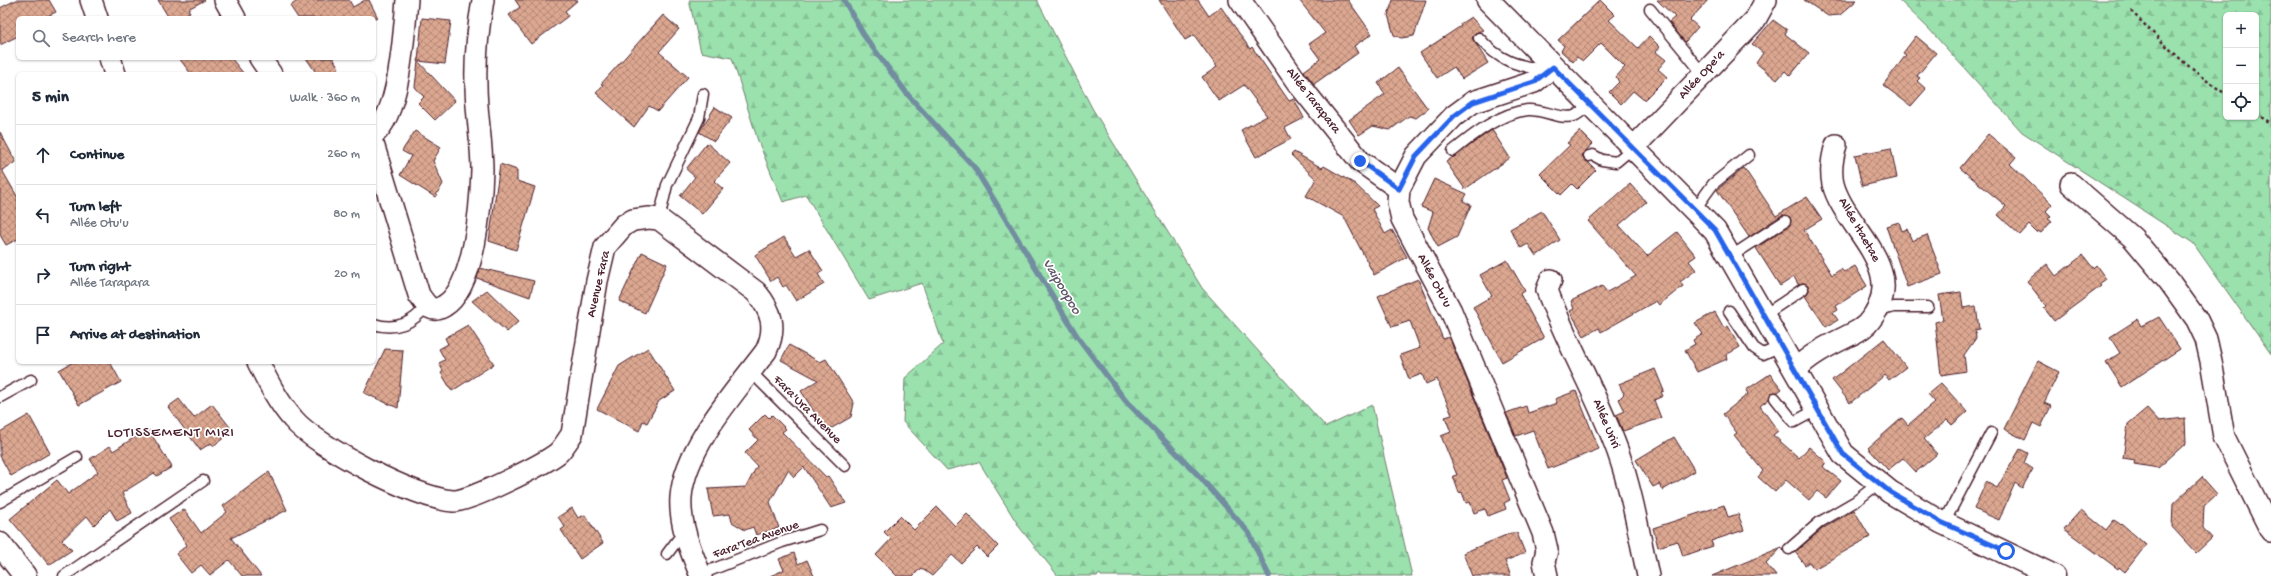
<!DOCTYPE html>
<html lang="en">
<head>
<meta charset="utf-8">
<style>
	body { margin:0; font-family:"Gochi Hand",sans-serif; background:#f6f6f7; color:#1f2937 }
	.controls { position:absolute; right:12px; top:12px; display:grid; overflow:hidden; border-radius:6px; box-shadow:0 1px 3px #0004 }
	.controls button { width:36px; height:36px; display:grid; place-items:center; padding:0; border:0; border-bottom:1px solid #e0e1e3; background:#fff; color:#1f2937; font:20px sans-serif }
	.stop { position:absolute; width:12px; height:12px; margin:-9px; border:3px solid #2563eb; border-radius:50%; background:#fff }
	.stop.end { background:#2563eb; border-color:#fff; box-shadow:0 1px 4px #0008 }
	.list { margin:0; padding:0; list-style:none }
	h2 { display:flex; justify-content:space-between; align-items:center; height:52px; margin:0; padding:0 16px; font-size:17px }
	h2 small { font-size:13px; font-weight:400; color:#747a83 }
	.list li { display:grid; grid-template-columns:26px 1fr auto; gap:12px; align-items:center; box-sizing:border-box; height:60px; padding:0 16px; border-top:1px solid #e0e1e3 }
	.list b { display:block; font-size:15px; white-space:nowrap }
	.list p { margin:0; font-size:13px; white-space:nowrap; color:#747a83 }
	.list em { font-size:13px; font-style:normal; color:#747a83 }
	.icon { flex:none; width:22px; height:22px; fill:none; stroke:currentColor; stroke-width:2; stroke-linecap:round; stroke-linejoin:round }
	.map { position:relative; flex:none; width:2271px; height:576px; overflow:hidden }
	.search { position:absolute; background:#fff; box-shadow:0 1px 3px #0004; left:16px; top:16px; width:360px; height:44px; display:flex; align-items:center; gap:10px; box-sizing:border-box; padding:0 14px; border-radius:6px; color:#747a83; font-size:15px }
	.panel { position:absolute; background:#fff; box-shadow:0 1px 3px #0004; left:16px; top:72px; width:360px; height:292px; border-radius:6px }
	.map>svg:first-child { display:block }
</style>
</head>
<body>
<div class="map">
<svg width="2271" height="576" viewBox="0 0 2271 576">
	<defs>
		<pattern id="forest-firs" width="22" height="20" patternUnits="userSpaceOnUse"><rect width="22" height="20" fill="#9ae1ae"/><path d="M5 1l3.5 6h-7zM16 11l3.5 6h-7z" fill="#86c196"/></pattern>
		<pattern id="building-cross-hatch" width="8" height="8" patternUnits="userSpaceOnUse"><rect width="8" height="8" fill="#dba790"/><path d="M0 0l8 8M0 8l8-8" fill="none" stroke="#b48776"/></pattern>
	</defs>
	<rect width="100%" height="100%" fill="#fff"/>
	<filter id="ink" filterUnits="userSpaceOnUse"><feTurbulence type="fractalNoise" baseFrequency=".025" numOctaves="2"/><feDisplacementMap in="SourceGraphic" scale="8" xChannelSelector="R" yChannelSelector="G"/><feConvolveMatrix kernelMatrix="1 2 1 2 8 2 1 2 1" color-interpolation-filters="sRGB"/></filter>
	<g filter="url(#ink)">
		<path fill="url(#forest-firs)" stroke="#72806c" fill-rule="evenodd" d="M689 0H1037L1092 108 1202 288 1326 427 1372 405 1412 576H1101L1100 574 1097 576H1058L1020 528 979 462 947 470 903 422 905 378 943 344 922 283 869 300 806 195 783 202 758 141 732 58 701 52Z
			M1899 0H2271V354L2193 243 2022 132 1928 28ZM2226 15H2256V117H2226Z"/>
		<g fill="none" stroke-linecap="round" stroke-linejoin="round">
			<path stroke="#728da0" stroke-width="5.5" d="M844 0 865 37 908 95 974 167 1077 336 1125 400 1201 478 1249 533 1269 576"/>
		</g>
		<path fill="url(#building-cross-hatch)" stroke="#4a1f2b" d="M16 0H49L56 12 43 18H18V36L0 45V8Z
			M158 0H205L188 9 190 12 181 18H169Z
			M299 0H349L353 7 365 0H369L378 18H298L290 6Z
			M515 0H578L565 11 568 16 531 44 509 15 520 7Z
			M1159 0H1198L1209 16 1221 7 1250 49 1252 47 1289 101 1294 99 1304 118 1285 128 1291 139 1256 157 1241 130 1267 116 1244 85 1219 101 1202 77 1217 67 1194 35 1185 40Z
			M1299 0H1348L1372 34 1354 46 1358 53 1314 84 1304 71 1320 59 1309 44 1325 33Z
			M1393 0H1426L1414 36 1401 38 1394 35 1388 15Z
			M1600 0 1615 15 1609 20 1638 48 1649 36 1660 47 1656 52 1666 60 1658 69 1667 77 1644 100 1633 91 1621 104 1609 92 1619 82 1616 77 1625 67 1601 43 1583 61 1577 57 1573 62 1561 51 1564 46 1558 40Z
			M1657 0H1708L1690 20 1698 27 1685 42 1669 22 1675 17Z
			M1804 0H1857L1840 15 1828 16Z
			M663 15 679 29 659 52 688 77 658 111 649 106 634 127 596 93 603 85 601 84Z
			M1471 17 1483 30 1475 33 1472 38 1488 63 1462 79 1454 67 1437 78 1420 53 1461 26 1460 24Z
			M422 18 451 21 445 64 418 61Z
			M1773 20 1787 30 1785 34 1809 53 1790 76 1785 71 1777 80 1756 63 1763 53 1752 44Z
			M1916 36 1936 53 1917 76 1920 78 1917 81 1926 89 1911 106 1883 85 1906 55 1903 53Z
			M179 58H231L244 74H191Z
			M306 58H333L339 68 330 74H317Z
			M418 61 455 101 435 120 418 103 424 97 415 87Z
			M1398 68 1428 109 1416 118 1409 116 1390 130 1373 126 1359 135 1349 120 1385 94 1378 83Z
			M715 107 732 118 714 141 699 132Z
			M1492 130 1510 158 1465 189 1446 162Z
			M415 131 441 147 433 161 443 184 435 197 400 175 411 156 402 151Z
			M1580 131 1593 144 1581 155 1596 170 1577 189 1572 184 1561 195 1540 174 1570 145 1567 143Z
			M0 132 16 162 2 170 18 198V239L6 245 0 235Z
			M1988 134 2016 157 2010 164 2052 204 2046 211 2051 216 2048 219 2052 221 2041 233 2038 231 2037 233 2029 225 2020 235 1998 215 2006 206 1960 168Z
			M707 143 730 163 714 181 723 189 702 214 680 196 695 177 686 169Z
			M1891 148 1897 178 1862 186 1855 155Z
			M1294 152 1322 168 1324 166 1355 184 1378 206 1372 209 1385 234 1392 230 1407 257 1374 275 1344 217 1306 196 1316 179 1291 155Z
			M500 164 517 170V181L535 187 516 250 489 241Z
			M1744 168 1776 216 1807 197 1822 219 1804 230 1832 275 1841 269 1844 272 1855 266 1867 286 1836 306 1838 310 1833 313 1838 320 1826 327 1805 296 1809 291 1808 285 1803 283 1798 284 1794 277 1780 286 1756 248 1789 226 1791 221 1790 217 1782 215 1749 237 1717 190Z
			M1434 179 1467 194 1463 201 1471 205 1457 237 1438 247 1428 228 1433 212 1421 207Z
			M1630 184 1646 202 1619 225 1647 256 1677 232 1696 256 1689 261 1696 270 1680 282 1683 286 1659 305 1656 301 1601 332 1599 328 1584 336 1570 311 1574 309 1571 301 1602 286 1607 292 1636 276 1588 221Z
			M1542 211 1560 240 1536 256 1528 244 1521 248 1510 229Z
			M1899 222 1902 231 1907 229 1912 241 1927 235 1942 274 1907 287 1886 226Z
			M784 237 796 256 809 249 823 271 818 274 824 284 796 301 786 285 783 287 777 277 771 281 755 255Z
			M642 252 667 264 645 313 619 301Z
			M2083 255 2093 268 2096 265 2106 279 2099 284 2101 286 2054 321 2044 308 2046 306 2027 281 2047 264 2056 276Z
			M1507 260 1525 291 1520 294 1544 338 1502 362 1473 307 1492 296 1480 275Z
			M480 268 534 281 530 297 477 278Z
			M1418 279 1443 339 1449 337 1507 478 1502 480 1510 500 1504 503 1506 509 1488 516 1485 509 1474 513 1470 502 1466 503 1462 492 1459 493 1453 476 1457 475 1441 436 1451 432 1445 417 1452 415 1437 379 1426 384 1422 374 1409 379 1400 355 1420 348 1410 321 1392 327 1378 296Z
			M487 290 519 321 507 332 472 301Z
			M1961 292 1963 308 1976 306 1979 329 1975 330 1976 338 1964 355 1966 371 1941 375 1935 322 1943 320 1939 295Z
			M1715 312 1724 328 1728 326 1740 347 1726 355 1727 359 1697 372 1685 350 1695 344 1693 340 1703 334 1695 323Z
			M2159 317 2180 349 2122 387 2106 362 2120 353 2110 337 2138 319 2142 326Z
			M468 325 494 364 452 391 441 373 443 371 439 363 445 360 439 349 448 344 445 338Z
			M1884 339 1906 367 1889 380 1885 375 1850 403 1832 380Z
			M789 345 820 362 826 359 854 403 851 417 832 428 822 424 801 391 818 380 781 360Z
			M648 348 675 391 659 401 647 423 643 421 639 431 597 409 619 366Z
			M385 349 403 350 398 408 364 393Z
			M2038 361 2059 372 2044 403 2051 406 2041 427 2033 423 2025 440 2004 429Z
			M73 362H110L121 382 79 405 59 370Z
			M1655 369 1664 391 1661 392 1663 396 1654 400 1661 418 1623 431 1616 415 1625 411 1619 399 1624 394 1619 384Z
			M1770 374 1782 389 1778 392 1771 393 1769 399 1760 406 1778 431 1773 435 1799 458 1809 447 1826 462 1823 467 1841 481 1826 498 1817 491 1809 500 1786 480 1775 492 1758 477 1763 471 1734 435 1737 433 1723 414 1748 394 1746 390Z
			M1941 383 1967 412 1952 425 1947 420 1924 439 1937 454 1916 472 1903 458 1888 470 1868 448 1902 418 1908 425 1935 402 1928 394Z
			M1576 391 1599 449 1548 469 1533 430 1516 436 1506 413 1526 406 1528 413 1557 403 1555 399Z
			M179 399 194 418 212 404 233 431 213 446 211 443 200 450 168 407Z
			M2147 408 2159 421 2185 418 2186 443 2158 468 2134 464 2135 460 2123 458 2128 424Z
			M765 414 769 418 772 415 786 429 782 432 826 477 828 476 846 503 831 508 804 467 794 477 788 470 770 502 779 528 756 535 753 527 745 530 732 522 730 514 713 516 708 489 746 487 757 466 745 453 758 440 749 430Z
			M29 415 50 453 11 476 0 456V432Z
			M148 429 172 467 157 476 154 473 122 493 132 513 117 521 110 509 94 525 87 516 62 540 72 550 49 565 10 519 57 480 68 494 98 472 90 459 110 446 113 451Z
			M1674 437 1695 471 1663 490 1659 484 1653 487 1636 460Z
			M2020 449 2028 453 2024 463 2033 469 2022 488 2015 483 1999 520 1974 509 1986 482 1997 488Z
			M269 472 287 510 231 538 261 576H242L229 560 210 575 201 565 191 573 176 554 187 545 169 519 184 509 201 533 227 512 223 506Z
			M2202 477 2217 494 2204 506 2203 528 2212 538 2196 553 2172 527 2173 504Z
			M1724 505 1728 517 1738 514 1744 530 1711 541 1713 546 1683 556 1678 541 1658 547 1653 528Z
			M937 507 955 526 967 514 998 546 987 557 977 547 961 563 952 555 932 576 921 568 913 576H897L876 555 891 539 884 532 900 516 914 530Z
			M572 508 578 518 585 515 603 543 580 559 561 530 565 527 558 517Z
			M1854 510 1870 537 1814 569 1809 562 1805 565 1795 552 1822 529Z
			M2081 510 2106 530 2114 520 2120 524 2121 523 2146 545 2125 572 2119 567 2118 569 2064 529Z
			M1511 533H1517L1525 553 1505 561 1511 576H1472L1463 553Z
			M1782 547 1766 564 1776 576H1712Z
			M794 553 798 564 807 560 814 576H770L784 570 779 559Z"/>
		<g fill="none" stroke-linecap="round" stroke-linejoin="round">
			<g stroke="#4a1f2b" stroke-width="13">
				<path id="service" d="M1650 9 1703 74
					M1479 38C1500 62 1517 65 1547 71
					M1453 151C1474 134 1500 113 1528 110 1543 109 1560 120 1574 116 1580 114 1585 107 1591 104
					M1589 156 1593 155 1602 160 1616 162 1634 147
					M1695 209 1713 184 1749 155
					M659 219 667 185 699 118 703 94
					M1730 257 1785 221
					M1729 311 1754 348 1763 354 1781 346
					M1876 312 1894 307H1928
					M1763 316 1803 289
					M374 324C395 331 414 323 426 306
					M751 372 845 466
					M0 397 31 380
					M1775 398 1794 422 1818 409
					M0 502 77 457
					M1944 523 1991 433
					M1789 549 1820 522 1856 501 1879 483
					M667 554 685 530
					M701 574 782 542 820 530
					M64 576 203 481"/>
			</g>
			<g stroke="#4a1f2b" stroke-width="24">
				<path id="minor" d="M91 0 97 18
					M225 0 235 18
					M1240 0 1297 82 1360 161 1399 189
					M110 58 115 74
					M260 58 271 74
					M374 134C400 113 404 33 407 0
					M374 147 419 295C426 305 431 314 444 306 475 288 481 203 482 170 482 141 476 113 476 85 475 56 478 28 483 0
					M1634 147 1755 20 1766 0
					M2071 184 2133 238 2169 281 2197 320 2206 339 2211 361 2224 437 2271 531
					M1551 280 1547 290C1567 345 1598 396 1618 452 1632 492 1639 534 1648 576
					M258 362C268 382 278 402 293 419 316 447 417 499 453 501 469 502 544 464 558 453 563 448 568 440 572 434L597 281 605 247 624 225 633 220 649 218 659 219 756 292C772 311 777 328 766 351 736 391 685 447 681 497 679 524 691 552 701 576
					M1796 370C1809 354 1834 343 1852 334 1858 331 1863 328 1867 324 1914 271 1845 230 1833 184 1830 170 1832 158 1836 145
					M1547 576 1544 562 1547 550 1543 533 1451 311 1402 219 1398 202 1399 189 1416 156 1454 116 1473 102 1534 82 1553 67"/>
			</g>
			<g stroke="#4a1f2b" stroke-width="25">
				<path id="secondary" d="M1488 0 1715 231 1843 454 1890 492 1941 522 2054 576
					M0 544 25 576"/>
			</g>
			<path stroke="#4a1f2b" stroke-width="2.5" stroke-dasharray="3 3" stroke-linecap="butt" d="M2131 11C2161 41 2190 71 2226 94
				M2256 114 2271 123"/>
			<use href="#service" stroke="#fff" stroke-width="10"/>
			<use href="#minor" stroke="#fff" stroke-width="21"/>
			<use href="#secondary" stroke="#fff" stroke-width="22"/>
		</g>
	</g>
	<g fill="none" stroke-linecap="round" stroke-linejoin="round" filter="url(#ink)">
		<path stroke="#2563eb" stroke-width="5" d="M1360 161 1399 189 1416 156 1454 116 1473 102 1534 82 1553 67 1715 230 1843 454 1890 492 1941 522 2006 551"/>
	</g>
	<g text-anchor="middle" dominant-baseline="central" stroke-width="3.5" stroke-linejoin="round" paint-order="stroke">
		<g font-size="13" fill="#4a1f2b" stroke="#fff">
			<text transform="translate(1702 75) rotate(-47)">Allée Ope'a</text>
			<text transform="translate(1313 101) rotate(52)">Allée Tarapara</text>
			<text transform="translate(1859 230) rotate(60)">Allée Itaetae</text>
			<text transform="translate(1434 281) rotate(62)">Allée Otu'u</text>
			<text transform="translate(599 284) rotate(-77)">Avenue Fara</text>
			<text transform="translate(807 410) rotate(45)">Fara'Ura Avenue</text>
			<text transform="translate(1606 424) rotate(67)">Allée Uriri</text>
			<text transform="translate(756 540) rotate(-20)">Fara'Tea Avenue</text>
		</g>
		<g font-size="14" font-style="italic" fill="#5e5666" stroke="#fff">
			<text transform="translate(1061 287) rotate(59)">Vaipoopoo</text>
		</g>
		<g font-size="15" letter-spacing="1" fill="#4a1f2b" stroke="#fff">
			<text x="171" y="433">LOTISSEMENT MIRI</text>
		</g>
	</g>
</svg>
<div class="controls">
<button>+</button>
<button>−</button>
<button><svg class="icon" aria-label="locate" viewBox="0 0 24 24"><circle cx="12" cy="12" r="6"/><path d="M12 2v4M12 18v4M2 12h4M18 12h4"/></svg></button>
</div>
<div class="stop" style="left:2006px;top:551px"></div>
<div class="stop end" style="left:1360px;top:161px"></div>
<div class="search"><svg class="icon" aria-label="search" viewBox="0 0 24 24"><circle cx="10" cy="10" r="6"/><path d="M15 15l6 6"/></svg>Search here</div>
<section class="panel">
<h2>5 min<small>Walk · 360 m</small></h2>
<ul class="list">
<li><svg class="icon" aria-label="ahead" viewBox="0 0 24 24"><path d="M12 20V5M6 11l6-6 6 6"/></svg><div><b>Continue</b></div><em>260 m</em></li>
<li><svg class="icon" aria-label="left" viewBox="0 0 24 24"><path d="M17 20v-9H6M10 6l-5 5 5 5"/></svg><div><b>Turn left</b><p>Allée Otu'u</p></div><em>80 m</em></li>
<li><svg class="icon" aria-label="right" viewBox="0 0 24 24"><path d="M7 20v-9h11M14 6l5 5-5 5"/></svg><div><b>Turn right</b><p>Allée Tarapara</p></div><em>20 m</em></li>
<li><svg class="icon" aria-label="arrive" viewBox="0 0 24 24"><path d="M6 21V4h12l-3 4 3 4H6"/></svg><div><b>Arrive at destination</b></div></li>
</ul>
</section>
</div>
</body>
</html>
